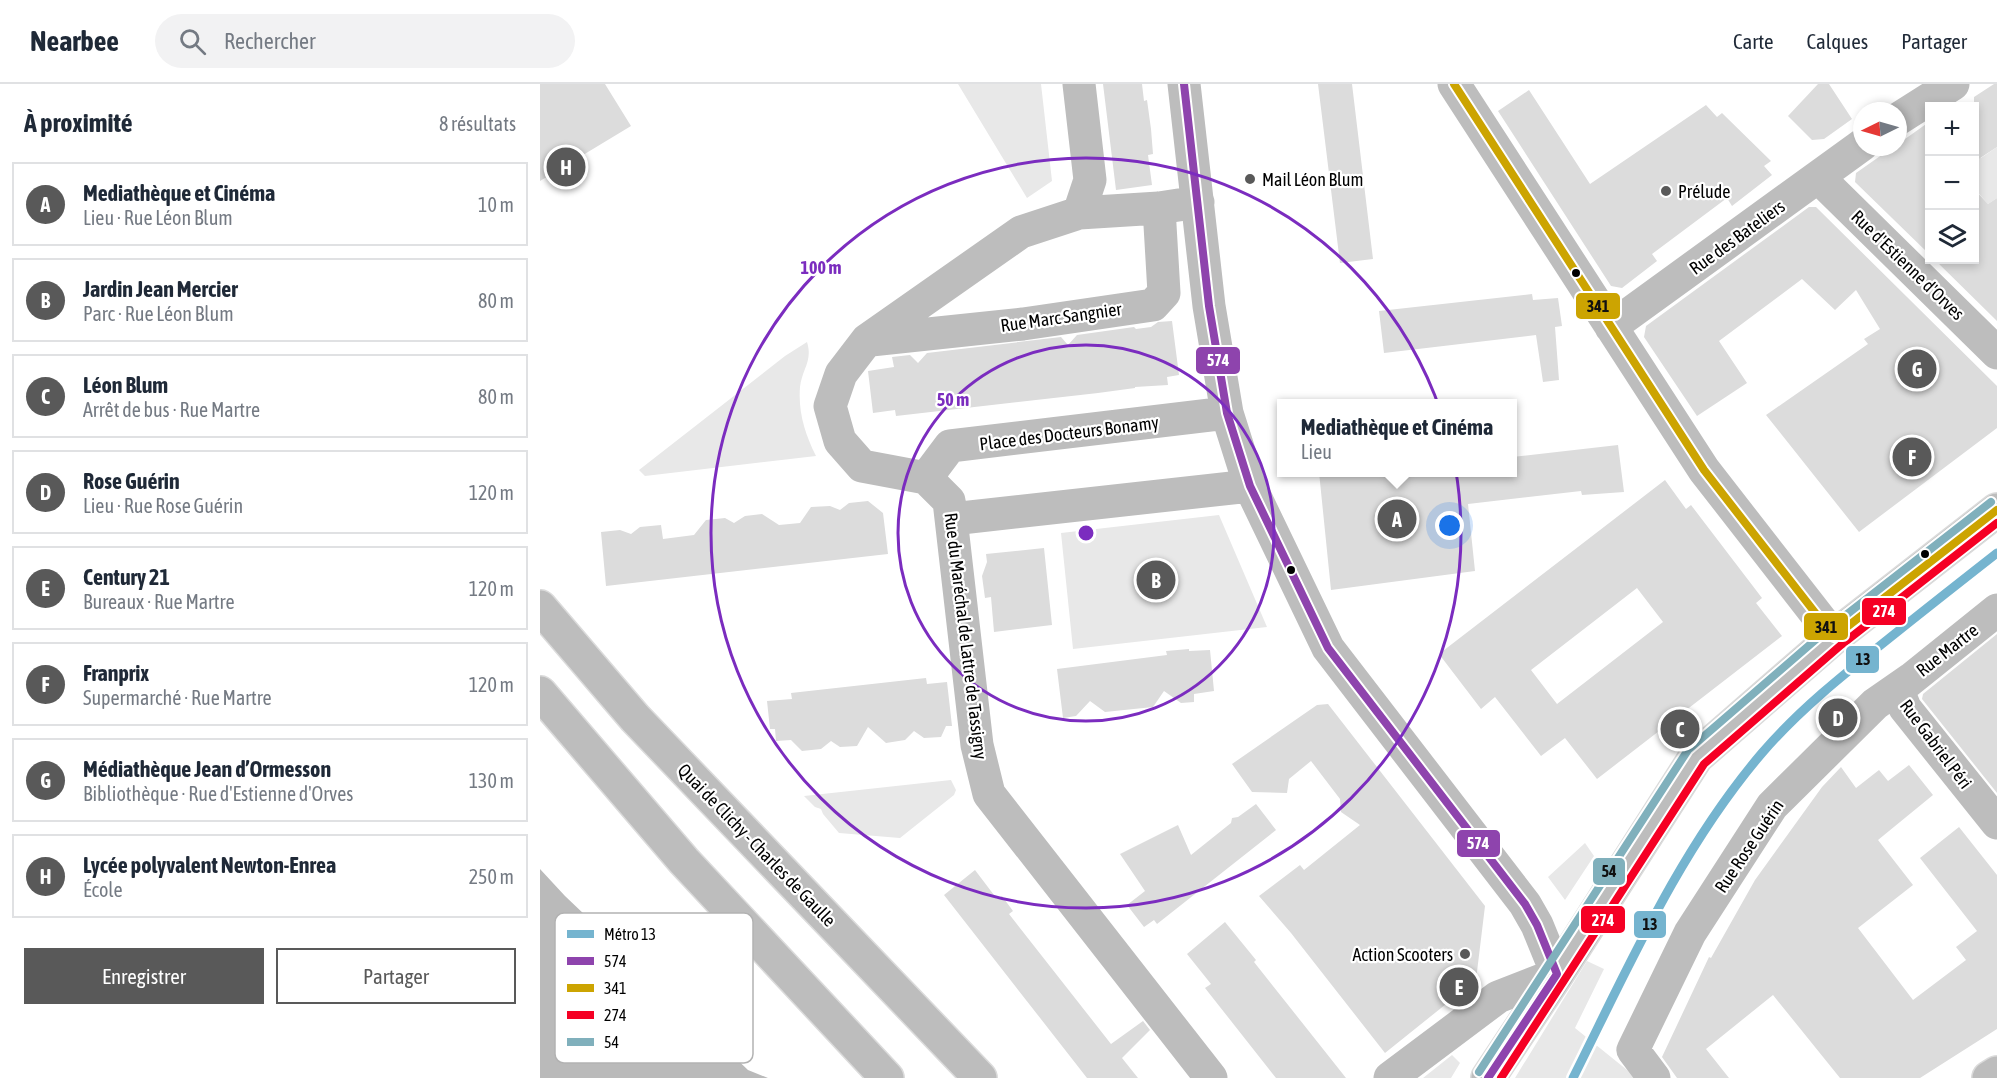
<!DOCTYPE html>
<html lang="fr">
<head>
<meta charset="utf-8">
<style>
	body { margin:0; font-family:"Asap Condensed",sans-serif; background:#f2f2f3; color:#1f2937 }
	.controls { position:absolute; right:18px; top:18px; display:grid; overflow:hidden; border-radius:0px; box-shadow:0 3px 9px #0003 }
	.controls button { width:54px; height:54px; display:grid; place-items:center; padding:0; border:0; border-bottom:2px solid #e0e1e3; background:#fff; color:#1f2937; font:30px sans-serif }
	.compass { position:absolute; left:1313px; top:18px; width:54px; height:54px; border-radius:50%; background:#fff; box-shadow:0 3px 9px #0003; rotate:265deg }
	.you { position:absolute; left:910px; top:442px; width:21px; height:21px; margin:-15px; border:4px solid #fff; border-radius:50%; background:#1a73e8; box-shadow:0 0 0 9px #1a73e833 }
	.badge { display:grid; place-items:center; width:39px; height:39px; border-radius:50%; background:#595959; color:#fff; font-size:20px; font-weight:700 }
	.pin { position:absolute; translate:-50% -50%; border:3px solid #fff; box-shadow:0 2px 6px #0006 }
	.popup { position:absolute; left:737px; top:315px; width:240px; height:78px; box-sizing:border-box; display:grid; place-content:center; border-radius:0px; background:#fff; filter:drop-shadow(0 2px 4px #0005); font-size:20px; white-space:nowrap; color:#747a83 }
	.popup b { font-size:22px; color:#1f2937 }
	.popup::after { content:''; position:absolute; left:50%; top:100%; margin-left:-12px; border:12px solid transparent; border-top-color:#fff }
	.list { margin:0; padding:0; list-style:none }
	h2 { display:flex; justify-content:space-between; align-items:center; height:78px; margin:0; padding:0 24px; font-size:26px }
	h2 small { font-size:20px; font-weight:400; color:#747a83 }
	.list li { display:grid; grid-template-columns:39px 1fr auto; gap:18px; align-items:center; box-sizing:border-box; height:84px; margin:0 12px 12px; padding:0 12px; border:2px solid #e0e1e3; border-radius:0px }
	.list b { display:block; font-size:22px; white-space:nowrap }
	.list p { margin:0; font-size:20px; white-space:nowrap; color:#747a83 }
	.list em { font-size:20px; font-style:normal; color:#747a83 }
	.actions { display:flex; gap:12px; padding:18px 24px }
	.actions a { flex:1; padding:14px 0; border:2px solid #595959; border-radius:0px; text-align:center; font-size:21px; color:#595959 }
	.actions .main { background:#595959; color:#fff }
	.icon { flex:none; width:33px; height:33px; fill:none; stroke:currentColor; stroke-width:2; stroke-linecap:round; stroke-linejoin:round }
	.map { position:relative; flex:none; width:1457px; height:994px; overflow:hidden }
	header { display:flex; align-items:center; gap:36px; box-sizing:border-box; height:84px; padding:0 30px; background:#fff; border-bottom:2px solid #e0e1e3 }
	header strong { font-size:28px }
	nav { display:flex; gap:33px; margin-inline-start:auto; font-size:21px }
	.search { width:420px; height:54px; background:#f2f2f3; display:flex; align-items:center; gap:15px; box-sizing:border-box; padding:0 21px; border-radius:33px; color:#747a83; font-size:22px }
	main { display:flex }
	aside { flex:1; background:#fff }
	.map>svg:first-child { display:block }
</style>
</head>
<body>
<header>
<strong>Nearbee</strong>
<div class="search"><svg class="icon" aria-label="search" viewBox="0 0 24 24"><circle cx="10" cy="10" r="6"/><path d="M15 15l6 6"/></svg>Rechercher</div>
<nav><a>Carte</a><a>Calques</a><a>Partager</a></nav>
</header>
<main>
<aside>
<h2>À proximité<small>8 résultats</small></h2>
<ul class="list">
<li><span class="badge">A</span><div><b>Mediathèque et Cinéma</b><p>Lieu · Rue Léon Blum</p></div><em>10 m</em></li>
<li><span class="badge">B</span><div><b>Jardin Jean Mercier</b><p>Parc · Rue Léon Blum</p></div><em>80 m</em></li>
<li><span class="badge">C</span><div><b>Léon Blum</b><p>Arrêt de bus · Rue Martre</p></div><em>80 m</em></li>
<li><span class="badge">D</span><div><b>Rose Guérin</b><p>Lieu · Rue Rose Guérin</p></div><em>120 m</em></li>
<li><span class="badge">E</span><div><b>Century 21</b><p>Bureaux · Rue Martre</p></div><em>120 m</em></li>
<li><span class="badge">F</span><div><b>Franprix</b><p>Supermarché · Rue Martre</p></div><em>120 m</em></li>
<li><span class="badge">G</span><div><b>Médiathèque Jean d’Ormesson</b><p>Bibliothèque · Rue d'Estienne d'Orves</p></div><em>130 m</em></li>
<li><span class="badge">H</span><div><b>Lycée polyvalent Newton-Enrea</b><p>École</p></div><em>250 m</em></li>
</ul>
<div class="actions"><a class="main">Enregistrer</a><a>Partager</a></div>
</aside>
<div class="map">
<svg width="1457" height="994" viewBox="0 0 1457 994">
	<rect width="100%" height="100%" fill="#fff"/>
	<path fill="#e8e8e8" d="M418 0H501L512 97 487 114Z
		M1457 63V114L1448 120 1435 105 1434 75 1439 72 1441 74Z
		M267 258C273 277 262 285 260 303 258 328 265 350 276 372L105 392 99 386 245 272Z
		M679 431 727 543 533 565 521 449Z
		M411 696 416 706 414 711 360 754 299 749 283 730 281 725 275 723 264 712Z
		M1045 759 1054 772 1025 816 1008 793Z
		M1047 877 1064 885 1035 944 1097 994H975Z
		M912 971 920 979 911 994H883Z"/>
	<path fill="#bababa" d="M0 785 25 812 208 986 228 994H0Z"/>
	<path fill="#dcdcdc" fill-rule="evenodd" d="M0 0H65L91 42 0 97Z
		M563 0H602L604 17 607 16 611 45 613 70 608 71 612 101 576 106Z
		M778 0H812L833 175 800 179Z
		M1278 0H1289L1312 35 1284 55 1272 56 1248 32Z
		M1454 0H1457V63L1434 78V13Z
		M989 6 1050 100 1166 21 1177 33 1182 29 1231 77 1224 82 1232 91 1192 122 1187 114 1112 170 1117 177 1082 204 1071 202 958 27Z
		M1389 38V170L1315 98 1316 89 1353 63H1358V60Z
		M1434 105 1448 120 1457 114V237L1395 176H1434Z
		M1269 123H1276L1457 302V344L1319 448 1226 331 1328 260 1324 255 1340 245 1316 206 1295 226 1262 195 1179 257 1207 299 1157 332 1104 253 1106 242Z
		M992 210 993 216 1018 214 1022 242 1015 243 1019 296 1003 298 996 251 844 269 839 227Z
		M632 237 639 291 627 293 628 301 595 303V304L558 309 356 332 355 326 333 329 328 287 354 283 352 273 370 271 378 279 387 269 521 253 528 261 537 251 594 243 596 245 611 243 618 238Z
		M1078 361 1084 408 1042 411 1041 407 928 420 935 487 791 506 779 388H972V373Z
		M1125 396 1146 425 1151 421 1222 514 1216 519 1242 552 1057 695 1025 654 1001 672 955 613 941 625 899 570ZM1097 504 1123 538 1017 620 991 586Z
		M328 417 343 429 348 470 66 502 61 448 80 446 91 450 100 443 121 441 123 455 154 451 166 436 185 434 194 439 205 432 222 430 239 441 260 439 271 423 290 422 300 426 309 419Z
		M504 464 512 541 454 548 451 513 445 514 442 492 447 478 446 470Z
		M1457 550V709L1382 615 1383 610Z
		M649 565V567L670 566 674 607 654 610V618L641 619 624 607 613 623 565 628 550 617 536 632 523 634 517 585 627 571 626 567Z
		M386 594 387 600 407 598 412 642H406L401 653 384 654 374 647 365 656 346 659 328 643 317 662 300 663 291 657 281 665 262 667 251 656 236 657 235 645H230L227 617 252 615 251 609Z
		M788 620 945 822 936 896 845 969 751 849 719 812 760 781 764 786 820 741 801 728 800 715 771 677 749 695 747 709 712 708 692 680 777 621Z
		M1369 681 1393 711 1338 756 1373 801 1318 844 1373 916 1426 876 1416 863 1437 847 1380 774 1419 743 1457 791V945L1380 994H1300L1233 911 1166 965 1189 994H1137L1122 973 1169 873 1171 874 1215 796 1282 703 1301 683 1316 704 1339 686 1348 697Z
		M716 720 736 746 617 840 614 836 604 843 587 821 605 807 580 770 638 741 651 771 691 739 692 734 698 733Z
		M435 786 457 815 462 812 473 827 469 830 571 960 603 937 610 946 582 974 598 994H547L404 811Z
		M685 838 716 876 714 878 806 994H736L665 904 671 900 647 870Z"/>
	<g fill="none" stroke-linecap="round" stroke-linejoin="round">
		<g stroke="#dbdbdb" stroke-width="36">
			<path id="major" d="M0 523 95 634 440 994
				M0 609 144 777 347 994
				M948 994 1017 890 1156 673 1294 553 1457 426
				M1449 994 1457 989"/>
		</g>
		<path stroke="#bdbdbd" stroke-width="33" d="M539 0 550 96 539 129
			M644 0 669 222 687 329 710 402 788 564 985 820 997 841 1017 890 958 913 850 994
			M914 0 1164 386 1294 553
			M1358 35 1413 0
			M1279 94 1457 269
			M658 118 619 124 539 129 481 148 327 256 301 290 290 322 300 357 322 382 386 394 409 417 437 661 449 710 671 994
			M1071 243 1322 61
			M331 256 483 240 613 221 624 209 619 124
			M386 394 410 362 687 329
			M412 435 710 402
			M1457 526 1365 600 1359 609 1365 624 1457 739
			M1114 994 1093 966 1150 849 1232 722 1335 620 1371 595"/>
		<use href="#major" stroke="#bdbdbd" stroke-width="33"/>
		<g stroke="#fff" stroke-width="12">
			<path id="bus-1" d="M644 0 669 222 687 329 710 402 788 564 985 820 997 841 1017 890 948 994"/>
		</g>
		<g stroke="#fff" stroke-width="12">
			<path id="bus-2" d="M914 0 1164 386 1294 553 1457 426"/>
		</g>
		<g stroke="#fff" stroke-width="12">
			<path id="bus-3" d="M961 994 1164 680 1301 561 1457 439"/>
		</g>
		<g stroke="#fff" stroke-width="12">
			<path id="bus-4" d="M939 988 1148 666 1288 545 1451 418"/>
		</g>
		<use href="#bus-1" stroke="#8e44ad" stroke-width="8"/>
		<use href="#bus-2" stroke="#cca401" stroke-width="8"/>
		<use href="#bus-3" stroke="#f50024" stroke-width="8"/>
		<use href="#bus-4" stroke="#80b0bc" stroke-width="8"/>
		<g stroke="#fff" stroke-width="14">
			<path id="metro-1" d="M1033 994C1089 882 1140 765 1222 669 1259 626 1303 591 1347 556 1383 527 1420 498 1457 469"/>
		</g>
		<use href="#metro-1" stroke="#75b4cf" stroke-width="9"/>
	</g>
	<g fill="none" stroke="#7b2cbf" stroke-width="3">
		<circle cx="546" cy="449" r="188"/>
		<circle cx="546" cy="449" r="375"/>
	</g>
	<g fill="#595959" stroke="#fff" stroke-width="2">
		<circle cx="710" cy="95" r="6"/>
		<circle cx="1126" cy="107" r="6"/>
		<circle cx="925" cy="870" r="6"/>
	</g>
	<g fill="#000" stroke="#fff" stroke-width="2">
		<circle cx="1036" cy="189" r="5"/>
		<circle cx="1385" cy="470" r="5"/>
		<circle cx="751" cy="486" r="5"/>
	</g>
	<g text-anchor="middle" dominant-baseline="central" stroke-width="4.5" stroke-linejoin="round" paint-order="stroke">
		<g font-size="18" fill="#000" stroke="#fff" text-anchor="start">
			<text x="722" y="95">Mail Léon Blum</text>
			<text x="1138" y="107">Prélude</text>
			<text x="913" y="870" text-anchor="end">Action Scooters</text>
		</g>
		<g font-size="18" fill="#000" stroke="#fff">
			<text transform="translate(1197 153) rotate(-36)">Rue des Bateliers</text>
			<text transform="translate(1368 181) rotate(44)">Rue d'Estienne d'Orves</text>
			<text transform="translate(521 233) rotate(-8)">Rue Marc Sangnier</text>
			<text transform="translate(529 349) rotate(-7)">Place des Docteurs Bonamy</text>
			<text transform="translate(426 552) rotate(83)">Rue du Maréchal de Lattre de Tassigny</text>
			<text transform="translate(1407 566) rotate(-38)">Rue Martre</text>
			<text transform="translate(1396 660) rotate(53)">Rue Gabriel Péri</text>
			<text transform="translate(217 761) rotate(46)">Quai de Clichy - Charles de Gaulle</text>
			<text transform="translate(1209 762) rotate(-56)">Rue Rose Guérin</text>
		</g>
	</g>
	<rect x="15" y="829" width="198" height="150" rx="9" fill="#fff" stroke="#b2b2b2" stroke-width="1.5"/>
	<rect x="27" y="846" width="27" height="8" fill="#75b4cf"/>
	<rect x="27" y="873" width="27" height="8" fill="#8e44ad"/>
	<rect x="27" y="900" width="27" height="8" fill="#cca401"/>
	<rect x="27" y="927" width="27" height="8" fill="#f50024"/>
	<rect x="27" y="954" width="27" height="8" fill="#80b0bc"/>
	<g font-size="16" fill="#000">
		<text x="64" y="856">Métro 13</text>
		<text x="64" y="883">574</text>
		<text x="64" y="910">341</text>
		<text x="64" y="937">274</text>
		<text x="64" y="964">54</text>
	</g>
	<circle cx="546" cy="449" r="9" fill="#7b2cbf" stroke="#fff" stroke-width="3"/>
	<g font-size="18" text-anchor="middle" font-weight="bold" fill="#7b2cbf" stroke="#fff" stroke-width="4.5" stroke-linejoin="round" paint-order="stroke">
		<text x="281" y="190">100 m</text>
		<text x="413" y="322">50 m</text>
	</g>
	<g stroke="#fff" stroke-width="2">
		<rect x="1035" y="208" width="46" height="28" rx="6" fill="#cca401"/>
		<rect x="655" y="262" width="46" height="29" rx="6" fill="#8e44ad"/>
		<rect x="1321" y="513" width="46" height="29" rx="6" fill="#f50024"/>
		<rect x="1263" y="528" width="46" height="29" rx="6" fill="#cca401"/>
		<rect x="1305" y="561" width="35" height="29" rx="6" fill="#75b4cf"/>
		<rect x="916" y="745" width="45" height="29" rx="6" fill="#8e44ad"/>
		<rect x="1052" y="773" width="34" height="29" rx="6" fill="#80b0bc"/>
		<rect x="1040" y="821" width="46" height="29" rx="6" fill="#f50024"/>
		<rect x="1093" y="826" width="34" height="29" rx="6" fill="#75b4cf"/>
	</g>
	<g font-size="16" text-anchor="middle" font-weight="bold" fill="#fff">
		<text x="678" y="282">574</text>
		<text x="1344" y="533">274</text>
		<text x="938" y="765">574</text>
		<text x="1063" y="842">274</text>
	</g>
	<g font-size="16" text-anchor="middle" font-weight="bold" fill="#111">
		<text x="1058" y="228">341</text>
		<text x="1286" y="549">341</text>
		<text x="1323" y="581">13</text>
		<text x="1069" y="793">54</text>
		<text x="1110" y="846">13</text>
	</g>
</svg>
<div class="controls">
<button>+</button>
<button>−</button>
<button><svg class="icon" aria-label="layers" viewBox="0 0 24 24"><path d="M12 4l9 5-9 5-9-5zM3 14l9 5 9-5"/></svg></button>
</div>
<svg class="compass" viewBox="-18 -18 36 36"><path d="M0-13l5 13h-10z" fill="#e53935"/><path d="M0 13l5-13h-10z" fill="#747a83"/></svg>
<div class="you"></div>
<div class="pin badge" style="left:857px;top:435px">A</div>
<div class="popup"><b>Mediathèque et Cinéma</b>Lieu</div>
<div class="pin badge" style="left:616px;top:496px">B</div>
<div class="pin badge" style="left:1140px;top:645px">C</div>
<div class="pin badge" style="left:1298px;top:634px">D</div>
<div class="pin badge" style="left:919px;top:903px">E</div>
<div class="pin badge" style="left:1372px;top:373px">F</div>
<div class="pin badge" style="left:1377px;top:285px">G</div>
<div class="pin badge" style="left:26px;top:83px">H</div>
</div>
</main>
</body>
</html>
